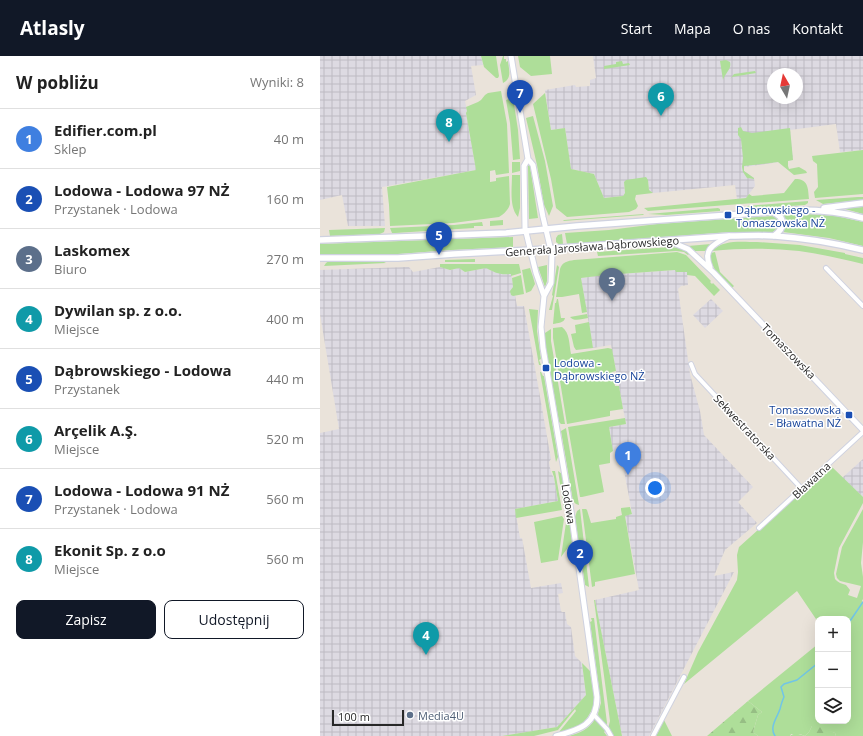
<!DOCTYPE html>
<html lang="pl">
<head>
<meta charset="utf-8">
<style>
	body { margin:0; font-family:"Open Sans",sans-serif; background:#f6f6f6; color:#222 }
	.controls { position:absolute; right:12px; bottom:12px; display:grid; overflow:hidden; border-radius:8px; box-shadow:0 4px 16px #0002 }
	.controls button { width:36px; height:36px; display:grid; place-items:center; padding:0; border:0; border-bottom:1px solid #e0e0e0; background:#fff; color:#222; font:20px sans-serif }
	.compass { position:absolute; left:447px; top:12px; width:36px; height:36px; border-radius:50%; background:#fff; box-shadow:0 4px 16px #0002; rotate:351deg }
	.scale { position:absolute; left:12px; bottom:10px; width:72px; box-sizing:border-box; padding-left:4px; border:2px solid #282828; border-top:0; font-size:11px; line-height:14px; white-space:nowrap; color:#282828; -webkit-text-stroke:3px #fff; paint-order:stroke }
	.you { position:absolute; left:335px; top:432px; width:14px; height:14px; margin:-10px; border:3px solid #fff; border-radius:50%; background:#1a73e8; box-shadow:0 0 0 6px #1a73e833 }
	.badge { display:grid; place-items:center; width:26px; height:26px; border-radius:50%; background:#111827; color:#fff; font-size:13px; font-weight:700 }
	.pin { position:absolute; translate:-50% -33px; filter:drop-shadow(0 1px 2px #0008) }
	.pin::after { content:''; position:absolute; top:21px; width:14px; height:12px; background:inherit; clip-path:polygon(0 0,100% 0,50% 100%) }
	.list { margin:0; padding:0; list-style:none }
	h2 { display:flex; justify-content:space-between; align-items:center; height:52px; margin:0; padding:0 16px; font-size:17px }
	h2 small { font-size:13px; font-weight:400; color:#767676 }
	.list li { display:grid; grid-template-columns:26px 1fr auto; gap:12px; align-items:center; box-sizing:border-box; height:60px; padding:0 16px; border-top:1px solid #e0e0e0 }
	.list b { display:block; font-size:15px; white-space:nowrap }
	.list p { margin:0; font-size:13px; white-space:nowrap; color:#767676 }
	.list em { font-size:13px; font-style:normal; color:#767676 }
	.actions { display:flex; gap:8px; padding:12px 16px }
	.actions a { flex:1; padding:9px 0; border:1px solid #111827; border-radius:8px; text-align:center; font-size:14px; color:#111827 }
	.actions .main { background:#111827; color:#fff }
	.icon { flex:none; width:22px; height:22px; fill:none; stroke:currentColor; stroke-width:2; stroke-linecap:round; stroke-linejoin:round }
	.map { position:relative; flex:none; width:543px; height:680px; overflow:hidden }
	header { display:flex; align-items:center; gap:24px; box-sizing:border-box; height:56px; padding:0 20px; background:#111827; color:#fff }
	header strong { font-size:19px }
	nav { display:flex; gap:22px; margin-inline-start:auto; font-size:14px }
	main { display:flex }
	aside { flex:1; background:#fff }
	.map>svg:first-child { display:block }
</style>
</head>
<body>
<header>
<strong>Atlasly</strong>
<nav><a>Start</a><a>Mapa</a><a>O nas</a><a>Kontakt</a></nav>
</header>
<main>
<aside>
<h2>W pobliżu<small>Wyniki: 8</small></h2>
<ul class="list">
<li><span class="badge" style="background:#3f7fe0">1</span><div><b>Edifier.com.pl</b><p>Sklep</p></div><em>40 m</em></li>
<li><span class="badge" style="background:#1a4fb4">2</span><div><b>Lodowa - Lodowa 97 NŻ</b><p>Przystanek · Lodowa</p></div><em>160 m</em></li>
<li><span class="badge" style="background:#5c6f8a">3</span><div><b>Laskomex</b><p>Biuro</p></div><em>270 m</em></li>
<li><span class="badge" style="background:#0f9aa8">4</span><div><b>Dywilan sp. z o.o.</b><p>Miejsce</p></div><em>400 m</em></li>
<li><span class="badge" style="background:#1a4fb4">5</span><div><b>Dąbrowskiego - Lodowa</b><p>Przystanek</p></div><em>440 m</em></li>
<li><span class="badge" style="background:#0f9aa8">6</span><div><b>Arçelik A.Ş.</b><p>Miejsce</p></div><em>520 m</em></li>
<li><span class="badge" style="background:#1a4fb4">7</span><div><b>Lodowa - Lodowa 91 NŻ</b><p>Przystanek · Lodowa</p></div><em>560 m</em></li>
<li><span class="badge" style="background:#0f9aa8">8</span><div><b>Ekonit Sp. z o.o</b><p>Miejsce</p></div><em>560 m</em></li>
</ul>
<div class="actions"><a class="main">Zapisz</a><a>Udostępnij</a></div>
</aside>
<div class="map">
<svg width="543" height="680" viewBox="0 0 543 680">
	<defs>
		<pattern id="industrial-grid" width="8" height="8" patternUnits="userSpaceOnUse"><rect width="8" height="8" fill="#dddae2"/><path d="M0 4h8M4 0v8" fill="none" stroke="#bebbc2"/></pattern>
		<pattern id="forest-firs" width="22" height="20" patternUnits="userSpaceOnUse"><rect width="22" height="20" fill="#aede99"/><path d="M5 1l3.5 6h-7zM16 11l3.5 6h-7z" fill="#96be84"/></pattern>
	</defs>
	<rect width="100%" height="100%" fill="#eae3da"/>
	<path fill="url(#industrial-grid)" fill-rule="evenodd" d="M0 0H161L163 9 151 10 156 39 145 45 147 55 146 57 156 114 62 131 65 170H28L22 139 0 144Z
		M273 0H543V94L520 96 516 68 470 74 473 104 424 111V115L434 122 435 130 426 142 417 143 415 129 333 137 329 134 328 124 304 126 305 137 303 140 284 142 274 118 251 113 245 72 231 74 225 34 255 29 256 31 270 30V24L276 22ZM453 18H477V42H453Z
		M87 211H89L93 216 120 211 130 214 139 212 145 216 166 212 172 215 191 218 197 250H204L231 403 229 406 231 417 234 422 238 445 195 453 200 482H202L211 532 241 527 243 537 238 538 241 555 242 556H245L247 568 251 571 255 600 262 607 266 639 237 671 182 680H0V377L19 373 0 258V214Z
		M356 214V216H367L368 229 361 230 358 233 370 318 380 355 384 379 433 431 418 446 437 467 405 494 394 520 414 516 329 680H302L275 544 319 534 305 459 312 458 310 446 300 394 293 395 289 371 306 368 291 289 273 292 261 222 285 219Z
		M391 243 403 255 385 272 373 259Z
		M543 403V441L522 422Z"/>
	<path fill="#aede99" d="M161 0H176L179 20 178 22H176L164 11Z
		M183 0H184V3H186V6L188 5C189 14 192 23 183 27L180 9Z
		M198 0H230L232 18 211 20 200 11Z
		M406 4 410 6C412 13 405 17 403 24L400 5Z
		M302 5 303 8 309 7 310 9 284 13V10L296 8V6Z
		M435 15 436 17 412 21 410 23 414 18Z
		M181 35 187 68 189 117 176 119 175 114 170 115V126L176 125V122L189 120 190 148C189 153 184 158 179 161L133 167 70 170 69 149 67 131 156 114 146 57 147 55 146 51 158 46 161 44 165 39 168 37Z
		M225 37 231 74 245 72 251 113 274 118 284 142 303 140 305 137 304 126 306 124 326 121 328 124 329 134 333 137 316 139 315 143 318 150 316 153 309 156 247 161 236 152 231 123 213 48Z
		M193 42 198 74 200 103 193 104 190 67 186 44Z
		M213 60 225 105 233 150 229 160 226 153 224 149 217 109 206 62Z
		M421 71 423 75 432 77 470 72 473 104 468 105V110L469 113 479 111 486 115 487 117 474 119 458 106 424 110V115L434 122V123L427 122 423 116 422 111 423 102 421 83 418 79V72Z
		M543 93V138L495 142 494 136 498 131 497 108 493 105 492 100 543 94Z
		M192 106H200V115L192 117Z
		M209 109 210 110 218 162 209 163 208 110Z
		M192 119H200V152L198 161C189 151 192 132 192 119Z
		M475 123C488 123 488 131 489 143L328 155 324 152 426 142 429 138 432 140 464 137Z
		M538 141H543V144L503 148 496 144Z
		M488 145V147L485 149 426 153 427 150Z
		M543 151V158L525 153V152Z
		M398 152 400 153V155L346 159 328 158Z
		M324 158 323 159 243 165 244 164Z
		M486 158 516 160 543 166V190L509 182 463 176C467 170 467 165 463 159Z
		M453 160C461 164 460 172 453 176H411L247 188 245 177 289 174 337 168Z
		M183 164V169L170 170V165Z
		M162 166 163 170H154V172L75 177H72L70 172 134 169Z
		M65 172 64 176 60 178 10 180 9 174Z
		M242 178 243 188 240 189 236 186V182L238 179Z
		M193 181V191L131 194 78 198H0V188Z
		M437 186 480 189 525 197V198L543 202V208C522 203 501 198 479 195 450 192 421 192 392 195 403 183 423 186 437 186Z
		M391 188 386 195H375L368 190Z
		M352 191 363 193 370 197 368 199 364 196 356 195 278 200 277 196Z
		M357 196 366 199 391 225 390 226 392 228 393 227 400 234 394 240 375 220 367 219V216H356L355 214 285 219 261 222 267 256 262 257 259 238 242 241H236L240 213C242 206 248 205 254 204Z
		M395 196 400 216 414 230 412 232C403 223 388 211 391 197Z
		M155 203V206H125V204Z
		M9 205 64 206 66 207 4 210 6 207Z
		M120 208H199L201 217 191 220V218C179 219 176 217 166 212L145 216 139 212 130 214 120 211Z
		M227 209V225L225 231 218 211Z
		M237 209 239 211 232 254H229L233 240 232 239Z
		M210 212 213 221 215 228 211 235 206 237 202 214Z
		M201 219 204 238 193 240 191 239 190 235 193 231 192 222Z
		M237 243H238L241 262H245C244 267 238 267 233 268L235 247H236Z
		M209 253 218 254 217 275 221 303 219 304 221 309H219Z
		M267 258 268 262C262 263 254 266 250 261Z
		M269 266 273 292 256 294 254 291 251 278 256 277 255 269Z
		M242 271C250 277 249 288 251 298L288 292 292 293 296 315 292 316 295 330H299L303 353 290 355V360L247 368 233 282V272Z
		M231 273V285L245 368H241L239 366 225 286V277Z
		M220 316H221L223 320H224L238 401 236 406Z
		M305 362 306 368 289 371 293 395 290 397V407L279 409 284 436 262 441H260L248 371Z
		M246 372 259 449 256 448 253 445 241 375Z
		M510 409 543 441V447L519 492 514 517 515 523 517 525 520 527 526 529 530 534 528 539 537 542 541 530 520 525 517 522 516 518 522 491 543 453V486L541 507 543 521V543L542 545 543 547V680H516L515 677 492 670 489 676 485 680 480 678H471L470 680H438L433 676 438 659 442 656 428 645 498 588V665H528V563H498V566L477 535 364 628 378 596 417 524 418 516 417 499 419 491Z
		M232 415H235L242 454 196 462 195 453 238 445 234 421Z
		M238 415 242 418 246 447V449L244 453Z
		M310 451 312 458 305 460 315 518 275 526V530L272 531 262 453H266L267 454 271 467 296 463V461L302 459 301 454V452Z
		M260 453 269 531 265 529 255 461 257 455Z
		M242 460 244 463 238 504 221 507 214 466Z
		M247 460 249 462 252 486 241 501Z
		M274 544H275L302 680H293L288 673 290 665Z
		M271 562H274L287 667 286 671C276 659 277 661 281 647L270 566 272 565Z
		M262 607 270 615 274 641V646L273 652 266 664 263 667 251 673 239 676 256 655 255 653 238 674 214 680H182L237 671 266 639Z
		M275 663 286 674 284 676 287 680H249C260 677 269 673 275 663Z
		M344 664 352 680H336Z"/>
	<path fill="url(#forest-firs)" d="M428 645 442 656 438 659 433 676 438 680H387Z
		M498 666 506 669 508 674 515 677 516 680H470C474 676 480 678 485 680L489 676 492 670Z"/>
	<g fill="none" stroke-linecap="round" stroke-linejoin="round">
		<path stroke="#71c5e7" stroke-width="1.5" d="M528 568 543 546
			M455 680C449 671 457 662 460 653 461 649 462 645 464 641L461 631 464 628 477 624 498 607"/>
		<g stroke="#cfd2e0" stroke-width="6">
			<path id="minor" d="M506 212 543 250
				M371 308 375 318 482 433
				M439 472 543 376
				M274 659 287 673 291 680
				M333 680 364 621"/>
		</g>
		<g stroke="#cfd2e0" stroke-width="7">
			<path id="tertiary" d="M191 0 208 103 213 109 223 161 232 199 231 227 224 240
				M208 103 204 110 205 172 216 217 224 240 221 271 223 292 251 455 277 641C277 669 259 674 236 680
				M349 185 368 193 394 217 543 374
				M390 211C382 192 395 188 409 180"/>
		</g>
		<g stroke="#cfd2e0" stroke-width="8">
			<path id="secondary" d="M504 152 543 147
				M453 156C466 162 465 172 454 180
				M0 184 186 177 257 170 478 154C500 154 522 156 543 162
				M0 202H78L134 198 211 194 409 180C424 180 439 179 455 180 485 182 514 187 543 194"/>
		</g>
		<use href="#minor" stroke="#fff" stroke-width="4"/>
		<use href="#tertiary" stroke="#fff" stroke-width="5"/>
		<use href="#secondary" stroke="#fff" stroke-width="5.5"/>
	</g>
	<g fill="#1a4fb4" stroke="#fff" stroke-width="1.5">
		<rect x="404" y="155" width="8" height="8" rx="2"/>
		<rect x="222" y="308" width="8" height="8" rx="2"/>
		<rect x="525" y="355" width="8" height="8" rx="2"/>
	</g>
	<circle fill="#5c6f8a" stroke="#fff" stroke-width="1.5" cx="90" cy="659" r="4"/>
	<g text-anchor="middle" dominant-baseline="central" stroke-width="3" stroke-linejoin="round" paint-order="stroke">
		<g font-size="11" fill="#164399" stroke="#fff" text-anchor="start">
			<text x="416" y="153">Dąbrowskiego -<tspan x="416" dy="13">Tomaszowska NŻ</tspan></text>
			<text x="234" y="306">Lodowa -<tspan x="234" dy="13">Dąbrowskiego NŻ</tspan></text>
			<text x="521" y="353" text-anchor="end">Tomaszowska<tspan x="521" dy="13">- Bławatna NŻ</tspan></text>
		</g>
		<g font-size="11" fill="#282828" stroke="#fff">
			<text transform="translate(272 190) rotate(-4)">Generała Jarosława Dąbrowskiego</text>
			<text transform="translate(469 295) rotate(46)">Tomaszowska</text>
			<text transform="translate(425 371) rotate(47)">Sekwestratorska</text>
			<text transform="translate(491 424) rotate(-43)">Bławatna</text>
			<text transform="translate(249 448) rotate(81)">Lodowa</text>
		</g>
		<g font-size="11" fill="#4e5e75" stroke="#fff" text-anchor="start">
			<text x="98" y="659">Media4U</text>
		</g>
	</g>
</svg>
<div class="controls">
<button>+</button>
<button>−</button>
<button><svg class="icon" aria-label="layers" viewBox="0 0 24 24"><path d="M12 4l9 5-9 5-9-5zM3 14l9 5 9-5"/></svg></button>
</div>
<svg class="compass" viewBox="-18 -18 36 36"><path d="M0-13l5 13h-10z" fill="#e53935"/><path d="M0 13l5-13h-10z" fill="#767676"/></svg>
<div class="scale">100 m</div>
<div class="you"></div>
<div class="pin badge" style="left:308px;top:419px;background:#3f7fe0">1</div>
<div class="pin badge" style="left:260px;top:517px;background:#1a4fb4">2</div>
<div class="pin badge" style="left:292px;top:245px;background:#5c6f8a">3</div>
<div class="pin badge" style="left:106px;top:599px;background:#0f9aa8">4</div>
<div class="pin badge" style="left:119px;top:199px;background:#1a4fb4">5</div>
<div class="pin badge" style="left:341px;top:60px;background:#0f9aa8">6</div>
<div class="pin badge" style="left:200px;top:57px;background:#1a4fb4">7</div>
<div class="pin badge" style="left:129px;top:86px;background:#0f9aa8">8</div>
</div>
</main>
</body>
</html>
